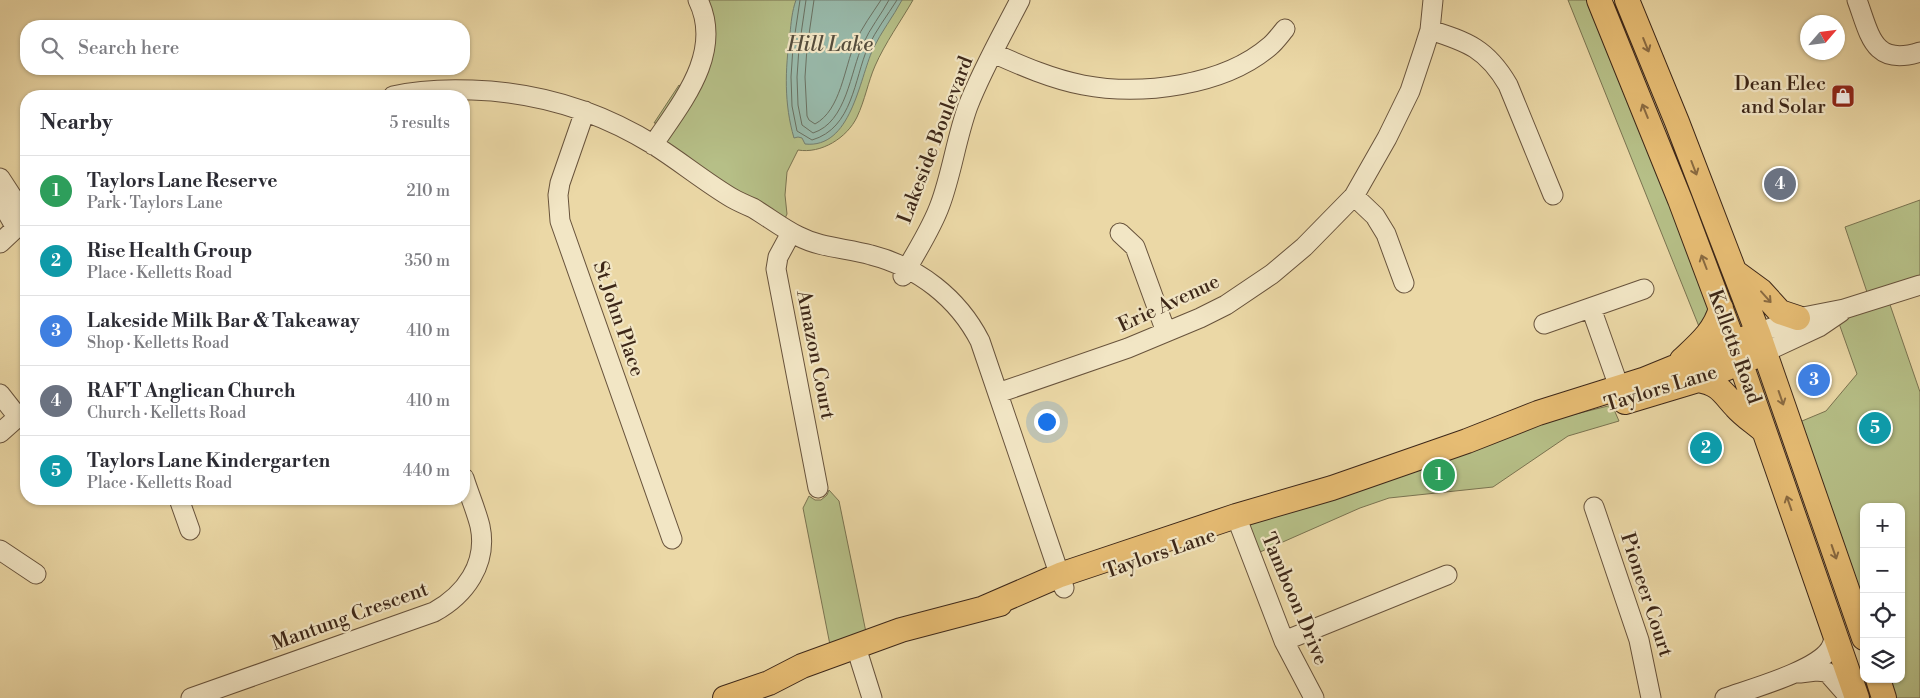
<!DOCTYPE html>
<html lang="en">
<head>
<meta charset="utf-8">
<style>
	body { margin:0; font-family:"Libre Bodoni",serif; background:#f2f2f3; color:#2b2b33 }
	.controls { position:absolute; right:15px; bottom:15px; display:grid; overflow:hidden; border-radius:10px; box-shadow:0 1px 4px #0004 }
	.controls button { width:45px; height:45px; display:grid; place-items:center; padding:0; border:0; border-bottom:1px solid #e1e1e2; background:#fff; color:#2b2b33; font:25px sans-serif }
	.compass { position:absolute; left:1800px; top:15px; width:45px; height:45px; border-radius:50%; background:#fff; box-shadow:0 1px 4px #0004; rotate:62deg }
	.you { position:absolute; left:1046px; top:421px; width:18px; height:18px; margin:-12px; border:4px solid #fff; border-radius:50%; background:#1a73e8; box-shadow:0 0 0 8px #1a73e833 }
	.badge { display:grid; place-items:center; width:32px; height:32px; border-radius:50%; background:#8f2418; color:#fff; font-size:16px; font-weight:700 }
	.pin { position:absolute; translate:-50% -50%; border:2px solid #fff; box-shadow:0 1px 5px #0006 }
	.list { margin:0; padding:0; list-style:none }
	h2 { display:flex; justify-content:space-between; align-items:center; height:65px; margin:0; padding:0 20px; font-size:21px }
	h2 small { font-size:16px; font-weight:400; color:#7c7c81 }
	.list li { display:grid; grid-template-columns:32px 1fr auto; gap:15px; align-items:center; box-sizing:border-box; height:70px; padding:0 20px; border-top:1px solid #e1e1e2 }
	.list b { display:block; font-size:19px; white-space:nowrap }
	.list p { margin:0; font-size:16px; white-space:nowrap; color:#7c7c81 }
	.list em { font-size:16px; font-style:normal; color:#7c7c81 }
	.icon { flex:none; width:28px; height:28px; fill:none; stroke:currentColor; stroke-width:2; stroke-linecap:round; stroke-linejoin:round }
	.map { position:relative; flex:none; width:1920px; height:698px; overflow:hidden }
	.search { position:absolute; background:#fff; box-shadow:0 1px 4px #0004; left:20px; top:20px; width:450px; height:55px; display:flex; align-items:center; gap:12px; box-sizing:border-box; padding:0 18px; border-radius:20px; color:#7c7c81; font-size:19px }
	.panel { position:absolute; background:#fff; box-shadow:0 1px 4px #0004; left:20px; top:90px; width:450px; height:415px; border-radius:20px }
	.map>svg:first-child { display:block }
</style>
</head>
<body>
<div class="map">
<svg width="1920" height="698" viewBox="0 0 1920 698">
	<rect width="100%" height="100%" fill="#ebd8a6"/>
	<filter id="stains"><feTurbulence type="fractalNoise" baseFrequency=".004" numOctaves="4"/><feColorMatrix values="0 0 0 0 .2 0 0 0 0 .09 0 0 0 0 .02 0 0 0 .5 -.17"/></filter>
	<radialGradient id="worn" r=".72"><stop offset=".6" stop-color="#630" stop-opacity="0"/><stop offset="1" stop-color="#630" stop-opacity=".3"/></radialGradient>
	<path fill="#b6bf87" stroke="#7a7350" d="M698 0H913C901 21 885 43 875 66 868 82 865 100 857 117 847 138 821 154 798 150L787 172 785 195 787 214 781 227 653 145 695 80Z
		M1568 0H1599L1721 308 1704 339Z
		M679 85 683 88 658 123H654Z
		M1920 200V285L1887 296 1920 392V698H1884L1878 679H1901V507H1864V638L1790 426 1826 411 1857 374 1836 315 1870 301 1845 227Z
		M1612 405 1619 421 1568 436 1493 487 1389 498 1360 508 1251 556 1240 525 1467 441Z
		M829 490 839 501 868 642 832 655 803 508 809 496 815 500H821L827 495Z"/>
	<path fill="#98b9aa" stroke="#747f70" d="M796 0H902C893 17 881 32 873 49 859 80 851 149 805 144L802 138 798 137 794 138C784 104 785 70 790 34 791 23 792 11 796 0Z"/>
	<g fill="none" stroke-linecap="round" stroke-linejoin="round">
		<path stroke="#6a7061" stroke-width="1" d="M800 0 793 47 791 77 792 106 797 131 812 140C853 128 854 79 868 47 876 30 887 16 897 0
			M806 0 799 48 797 77 798 105 802 125 813 133C847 122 850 72 863 44 870 28 881 15 889 0
			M814 0 807 48 805 77 807 116 809 120 815 124C841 110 844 68 855 43 862 27 872 14 881 0"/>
		<g stroke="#68533c" stroke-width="21">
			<path id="minor" d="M1857 0C1870 35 1873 67 1920 52
				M1430 30C1468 42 1487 49 1508 85L1553 195
				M993 53C1022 66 1052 79 1083 85 1141 96 1224 86 1270 46 1275 42 1280 35 1285 29
				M393 96C418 90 446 89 472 90 536 92 599 111 654 145 681 162 705 182 732 198 739 202 746 205 753 208 768 217 782 228 798 236 821 248 846 248 871 255 918 267 958 298 980 341L1064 588
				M585 111 560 183 558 195 560 221 672 539
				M653 145C681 103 724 53 698 0
				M0 178 26 218
				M1354 196 1375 216 1386 234 1404 283
				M0 200 16 228
				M791 233 778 257 776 269 818 488
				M1120 233 1135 247 1166 332
				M0 243 16 228 26 223
				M903 276C915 253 931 230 940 205 952 173 956 139 968 106 982 70 1002 35 1020 0
				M1591 308 1619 387
				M1544 324 1644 289
				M1758 333 1798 318 1844 309 1920 285
				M1765 352 1819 327 1841 312
				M998 393 1128 348 1200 318 1226 305 1272 274 1304 247 1354 196 1387 138 1410 91 1424 49 1430 30 1433 0
				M0 394 18 417
				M0 433 18 417 26 412
				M179 499 190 530
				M1594 507 1639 640 1651 698
				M1236 516 1284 641 1314 698
				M0 550 36 574
				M1284 641 1447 575
				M856 647 872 698
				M1800 673 1816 671 1827 672 1850 698
				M191 698 434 612C465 595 488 564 480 526 476 510 469 494 464 478
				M1725 698C1750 689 1816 671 1830 649 1833 644 1834 639 1835 634"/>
		</g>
		<g stroke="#3d2718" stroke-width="26">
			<path id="major" d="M1599 0 1680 200 1734 344 1857 698
				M1627 0 1677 122 1758 333 1864 638
				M1735 272 1761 291 1780 312 1798 318
				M1682 360C1699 344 1715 331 1721 308
				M1698 380C1720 384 1722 392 1736 407 1744 416 1755 423 1764 431
				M1625 402 1698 380 1754 357
				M984 608 1060 575 1236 516 1332 488 1467 441 1538 413 1643 380 1758 333
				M1878 679 1884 698
				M725 698 769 683 802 666 901 630 1000 604"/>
		</g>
		<use href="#minor" stroke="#f2e6c5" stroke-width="19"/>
		<use href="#major" stroke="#e6bc73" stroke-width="24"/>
	</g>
	<defs><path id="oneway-shaft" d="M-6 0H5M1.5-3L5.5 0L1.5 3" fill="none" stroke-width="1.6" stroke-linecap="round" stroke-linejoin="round" transform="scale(1.25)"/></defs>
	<g stroke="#896a41">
		<use href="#oneway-shaft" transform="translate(1646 45) rotate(68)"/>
		<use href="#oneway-shaft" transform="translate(1645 111) rotate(-112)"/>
		<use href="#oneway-shaft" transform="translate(1694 168) rotate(69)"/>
		<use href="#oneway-shaft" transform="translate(1704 262) rotate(-111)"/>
		<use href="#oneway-shaft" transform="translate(1766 297) rotate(48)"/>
		<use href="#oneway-shaft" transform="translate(1781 398) rotate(71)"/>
		<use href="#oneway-shaft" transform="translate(1789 503) rotate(-109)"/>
		<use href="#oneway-shaft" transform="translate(1834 552) rotate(71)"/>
	</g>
	<defs>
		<g id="shop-square" transform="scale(1.25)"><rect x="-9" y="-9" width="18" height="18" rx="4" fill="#8f2418" stroke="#f2e6c5"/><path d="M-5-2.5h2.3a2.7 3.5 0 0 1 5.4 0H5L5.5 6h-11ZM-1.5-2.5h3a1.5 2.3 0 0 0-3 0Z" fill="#fff"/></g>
	</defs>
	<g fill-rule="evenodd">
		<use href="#shop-square" x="1843" y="96"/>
	</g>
	<g text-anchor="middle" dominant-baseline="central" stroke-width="4.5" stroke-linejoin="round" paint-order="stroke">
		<g font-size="20" fill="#3d2718" stroke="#f2e6c5" text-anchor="end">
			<text x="1826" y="84">Dean Elec<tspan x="1826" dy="23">and Solar</tspan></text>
		</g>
		<g font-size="20" fill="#3d2718" stroke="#f2e6c5">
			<text transform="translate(936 140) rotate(-69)">Lakeside Boulevard</text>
			<text transform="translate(1169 304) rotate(-25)">Erie Avenue</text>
			<text transform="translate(618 319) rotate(71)">St John Place</text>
			<text transform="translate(1734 347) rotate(70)">Kelletts Road</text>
			<text transform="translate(815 355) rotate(79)">Amazon Court</text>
			<text transform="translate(1661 389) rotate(-17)">Taylors Lane</text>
			<text transform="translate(1160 554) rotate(-19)">Taylors Lane</text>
			<text transform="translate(1646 595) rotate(72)">Pioneer Court</text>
			<text transform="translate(1294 599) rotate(67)">Tamboon Drive</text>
			<text transform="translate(350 617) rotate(-20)">Mantung Crescent</text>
		</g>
		<g font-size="21" font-style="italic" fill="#544c3c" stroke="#f2e6c5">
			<text x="830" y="45">Hill Lake</text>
		</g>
	</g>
	<rect width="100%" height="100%" filter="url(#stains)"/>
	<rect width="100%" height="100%" fill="url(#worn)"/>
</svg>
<div class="controls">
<button>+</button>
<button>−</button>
<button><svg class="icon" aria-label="locate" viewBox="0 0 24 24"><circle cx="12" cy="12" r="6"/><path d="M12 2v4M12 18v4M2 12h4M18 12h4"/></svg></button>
<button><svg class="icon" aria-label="layers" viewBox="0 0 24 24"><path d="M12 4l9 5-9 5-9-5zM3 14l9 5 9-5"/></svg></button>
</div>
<svg class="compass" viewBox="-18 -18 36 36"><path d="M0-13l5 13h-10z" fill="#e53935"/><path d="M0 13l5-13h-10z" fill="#7c7c81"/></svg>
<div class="you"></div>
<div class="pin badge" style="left:1439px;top:475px;background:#2e9e5b">1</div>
<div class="pin badge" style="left:1706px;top:448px;background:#0f9aa8">2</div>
<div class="pin badge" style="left:1814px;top:380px;background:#3f7fe0">3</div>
<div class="pin badge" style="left:1780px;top:184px;background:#6b7280">4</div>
<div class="pin badge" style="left:1875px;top:428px;background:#0f9aa8">5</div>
<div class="search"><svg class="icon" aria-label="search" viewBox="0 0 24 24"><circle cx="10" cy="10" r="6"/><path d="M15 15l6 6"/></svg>Search here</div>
<section class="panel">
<h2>Nearby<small>5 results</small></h2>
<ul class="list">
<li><span class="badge" style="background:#2e9e5b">1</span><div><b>Taylors Lane Reserve</b><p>Park · Taylors Lane</p></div><em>210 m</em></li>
<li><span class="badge" style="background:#0f9aa8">2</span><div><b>Rise Health Group</b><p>Place · Kelletts Road</p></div><em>350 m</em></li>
<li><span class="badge" style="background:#3f7fe0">3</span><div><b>Lakeside Milk Bar &amp; Takeaway</b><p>Shop · Kelletts Road</p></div><em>410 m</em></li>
<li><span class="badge" style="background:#6b7280">4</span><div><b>RAFT Anglican Church</b><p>Church · Kelletts Road</p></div><em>410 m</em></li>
<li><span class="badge" style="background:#0f9aa8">5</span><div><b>Taylors Lane Kindergarten</b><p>Place · Kelletts Road</p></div><em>440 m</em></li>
</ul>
</section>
</div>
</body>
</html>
